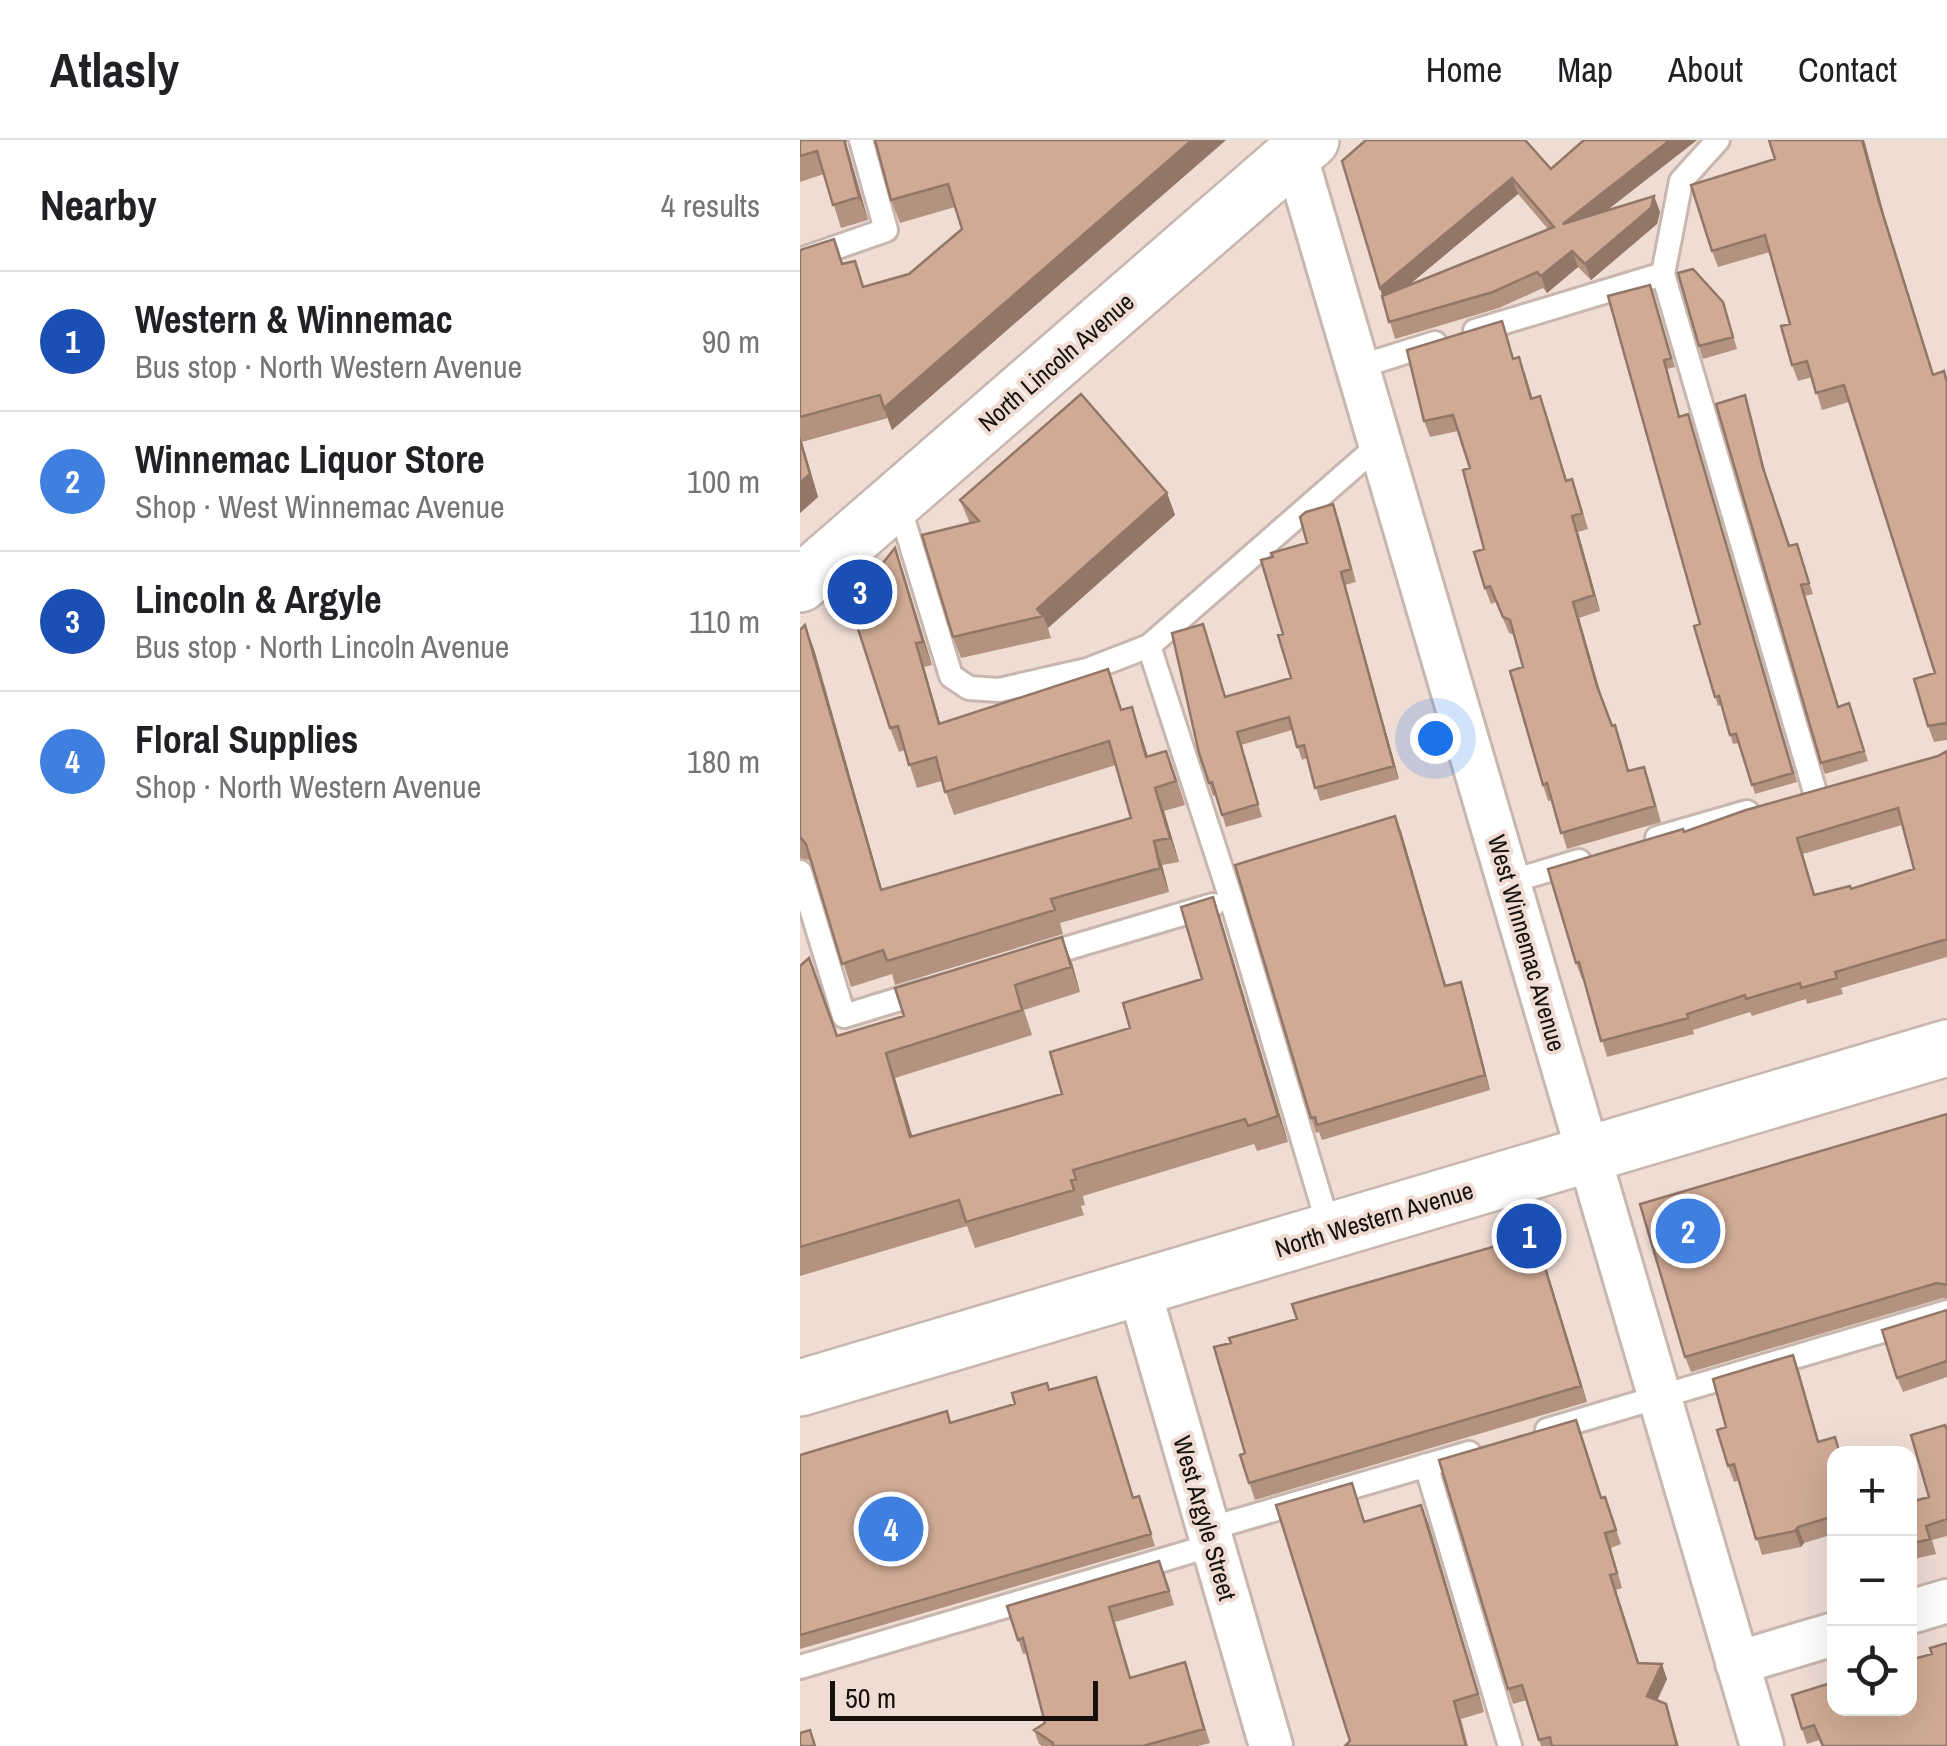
<!DOCTYPE html>
<html lang="en">
<head>
<meta charset="utf-8">
<style>
	body { margin:0; font-family:"Archivo Narrow",sans-serif; background:#f2f2f2; color:#202124 }
	.controls { position:absolute; right:30px; bottom:30px; display:grid; overflow:hidden; border-radius:20px; box-shadow:0 10px 40px #0002 }
	.controls button { width:90px; height:90px; display:grid; place-items:center; padding:0; border:0; border-bottom:2px solid #e0e0e0; background:#fff; color:#202124; font:50px sans-serif }
	.scale { position:absolute; left:30px; bottom:25px; width:268px; box-sizing:border-box; padding-left:10px; border:5px solid #17110e; border-top:0; font-size:28px; line-height:35px; white-space:nowrap; color:#17110e; -webkit-text-stroke:8px #efddd4; paint-order:stroke }
	.you { position:absolute; left:635px; top:598px; width:35px; height:35px; margin:-25px; border:8px solid #fff; border-radius:50%; background:#1a73e8; box-shadow:0 0 0 15px #1a73e833 }
	.badge { display:grid; place-items:center; width:65px; height:65px; border-radius:50%; background:#1a73e8; color:#fff; font-size:32px; font-weight:700 }
	.pin { position:absolute; translate:-50% -50%; border:5px solid #fff; box-shadow:0 2px 10px #0006 }
	.list { margin:0; padding:0; list-style:none }
	h2 { display:flex; justify-content:space-between; align-items:center; height:130px; margin:0; padding:0 40px; font-size:42px }
	h2 small { font-size:32px; font-weight:400; color:#757577 }
	.list li { display:grid; grid-template-columns:65px 1fr auto; gap:30px; align-items:center; box-sizing:border-box; height:140px; padding:0 40px; border-top:2px solid #e0e0e0 }
	.list b { display:block; font-size:38px; white-space:nowrap }
	.list p { margin:0; font-size:32px; white-space:nowrap; color:#757577 }
	.list em { font-size:32px; font-style:normal; color:#757577 }
	.icon { flex:none; width:55px; height:55px; fill:none; stroke:currentColor; stroke-width:2; stroke-linecap:round; stroke-linejoin:round }
	.map { position:relative; flex:none; width:1147px; height:1606px; overflow:hidden }
	header { display:flex; align-items:center; gap:60px; box-sizing:border-box; height:140px; padding:0 50px; background:#fff; border-bottom:2px solid #e0e0e0 }
	header strong { font-size:48px }
	nav { display:flex; gap:55px; margin-inline-start:auto; font-size:35px }
	main { display:flex }
	aside { flex:1; background:#fff }
	.map>svg:first-child { display:block }
</style>
</head>
<body>
<header>
<strong>Atlasly</strong>
<nav><a>Home</a><a>Map</a><a>About</a><a>Contact</a></nav>
</header>
<main>
<aside>
<h2>Nearby<small>4 results</small></h2>
<ul class="list">
<li><span class="badge" style="background:#1a4fb4">1</span><div><b>Western &amp; Winnemac</b><p>Bus stop · North Western Avenue</p></div><em>90 m</em></li>
<li><span class="badge" style="background:#3f7fe0">2</span><div><b>Winnemac Liquor Store</b><p>Shop · West Winnemac Avenue</p></div><em>100 m</em></li>
<li><span class="badge" style="background:#1a4fb4">3</span><div><b>Lincoln &amp; Argyle</b><p>Bus stop · North Lincoln Avenue</p></div><em>110 m</em></li>
<li><span class="badge" style="background:#3f7fe0">4</span><div><b>Floral Supplies</b><p>Shop · North Western Avenue</p></div><em>180 m</em></li>
</ul>
</aside>
<div class="map">
<svg width="1147" height="1606" viewBox="0 0 1147 1606">
	<rect width="100%" height="100%" fill="#efddd4"/>
	<g fill="none" stroke-linecap="round" stroke-linejoin="round">
		<g stroke="#c8b7ae" stroke-width="28">
			<path id="service" d="M918 0 881 41 863 134 1015 652
				M0 120 86 90 61 0
				M675 191 863 134
				M558 227 635 203
				M97 359 151 536 169 548 199 550 287 530 349 506 581 303
				M349 506 431 759 530 1091
				M857 698 947 672
				M0 732 44 876 126 851
				M709 742 779 721
				M238 817 413 765
				M747 1290 1147 1172
				M626 1325 710 1606
				M408 1389 669 1313
				M0 1527 413 1405"/>
		</g>
		<g stroke="#c8b7ae" stroke-width="48">
			<path id="minor" d="M491 0 962 1606
				M339 1149 471 1606
				M1110 1472 1147 1461
				M937 1523 1034 1494"/>
		</g>
		<g stroke="#c8b7ae" stroke-width="60">
			<path id="secondary" d="M0 444 511 0
				M0 1248 1147 908"/>
		</g>
		<use href="#service" stroke="#fff" stroke-width="22"/>
		<use href="#minor" stroke="#fff" stroke-width="42"/>
		<use href="#secondary" stroke="#fff" stroke-width="55"/>
	</g>
	<path fill="#b3927f" fill-rule="evenodd" d="M0 0H47L46 3 68 80 41 88 24 34 0 42Z
		M75 0H426L92 290 88 278 2 302 18 357 0 373V110L43 124 65 147 109 134 162 89 155 67 100 83 91 60Z
		M784 0H897L807 70 854 56 860 72 857 84 791 140 778 127 747 153 743 148 699 168 595 199 542 21 751 29ZM718 54 748 89 610 144Z
		M969 0H1064L1085 78 1133 234 1147 241V600L1134 602 1128 586 1135 533 1049 262 1022 270 1012 237 998 241 992 225 990 184 970 112 918 127 912 111 975 19Z
		M853 154 875 227 867 229 880 277 891 283 997 642 955 654 939 603 933 604 921 565 918 566 894 486 900 484Z
		M927 175 937 209 903 219 899 206Z
		M702 181 714 219 725 233 733 259 746 272 767 341 778 355 788 389 778 392 800 471 779 478 802 559 812 586 821 601 829 631 850 643 861 682 767 709 752 660 748 661 743 645 723 527 714 495 709 493 696 462 691 464 685 448 684 409 670 328 658 291 630 297 624 281Z
		M949 266 967 339 989 406 997 404 1013 454 1005 456 1039 567 1049 563 1068 621 1025 634 1021 623Z
		M367 353 375 375 248 488 251 498 161 518 153 497 170 384 160 360Z
		M538 377 556 442 545 445 599 639 520 661 507 618 502 620 492 590 441 605 462 677 426 687 416 655 413 656 399 613 403 484 425 557 491 538 483 494 473 417 507 403Z
		M95 408 132 525 124 527 140 583 322 570 332 567 348 616 375 634 385 665 364 671 379 722 362 725 369 752 260 783 263 794 95 845 92 834 51 847 12 724 9 720 0 718V490L14 509 82 750 331 678 316 625 154 675 142 641 117 648 105 610 99 612 90 588Z
		M1147 611V817L1041 848 1043 854 1007 864 1006 859 952 876 950 872 893 890 894 894 807 917 784 838 782 839 776 823 884 692 1138 616ZM1102 685 1114 729 1051 749 1015 755 1003 714Z
		M601 691 646 846 666 857 690 950 522 1000 519 992 516 993 511 978Z
		M422 783 488 1002 457 1011 454 1004 283 1056 285 1065 281 1066 284 1075 175 1108 167 1086 0 1136V826L37 896 272 823 280 852 224 870 232 895 95 938 112 996 262 954 330 888 402 839Z
		M1147 974V1159L1143 1158 891 1232 885 1217Z
		M741 1111 787 1262 455 1360 440 1315 445 1313 431 1203Z
		M1147 1170V1237L1103 1252 1097 1238Z
		M993 1215 1019 1302 1034 1314V1394L1004 1403 1001 1407 962 1415 939 1340 934 1342 928 1326 926 1287Z
		M249 1250 333 1358 339 1356 355 1406 0 1509V1315L151 1282 215 1264Z
		M1147 1290V1396L1132 1400 1136 1414 1110 1420V1362L1129 1357Z
		M552 1343 565 1382H628L684 1572 661 1579 668 1606H545L550 1601Z
		M805 1357 821 1404 811 1408 822 1448 816 1450 839 1523 867 1539 857 1561 871 1579 879 1606H741L727 1560 713 1564 708 1549 801 1358Z
		M365 1435 374 1465 315 1482 331 1538 385 1522 410 1603 398 1606H242L239 1604 234 1590 245 1583 227 1513 223 1514 207 1466Z
		M1132 1514 1147 1606H1022L1019 1600 1007 1604 1002 1589Z"/>
	<path fill="#927768" d="M44 0H47L46 3 68 80 59 57Z
		M392 0H426L92 290 84 268Z
		M870 0H897L769 100 763 84Z
		M1062 0H1064L1085 78 1139 251 1079 62Z
		M712 38 718 54 585 165 580 148Z
		M854 56 860 72 857 84 791 140 785 124Z
		M772 111 778 127 747 153 741 136Z
		M0 296 18 357 0 373Z
		M367 353 375 375 248 488 243 476 237 469Z
		M772 376 778 392 800 471 794 455Z
		M95 408 103 431 132 525 123 502Z
		M541 432 545 445 599 639 594 626Z
		M773 462 779 478 803 562 797 546Z
		M5 485 14 509 89 774 81 750Z
		M116 503 124 527 147 607 139 584Z
		M332 567 340 591 355 640 346 617Z
		M355 648 364 671 379 722 370 698Z
		M595 676 601 691 650 861 645 846Z
		M354 701 362 725 369 752 360 728Z
		M413 757 422 783 488 1002 478 976Z
		M262 797 272 823 280 852 271 827Z
		M661 842 666 857 690 950 685 935Z
		M86 913 95 938 120 1022 110 997Z
		M735 1095 741 1111 787 1262 781 1246Z
		M993 1215 999 1231 1024 1319 1018 1302Z
		M621 1365 628 1382 684 1572 678 1554Z
		M998 1387 1004 1403 1001 1407 995 1391Z
		M862 1524 867 1539 852 1571 847 1556Z"/>
	<path fill="#d0aa94" stroke="#927768" stroke-width="2.5" fill-rule="evenodd" d="M0 0H44L59 57 33 65 17 11 0 16Z
		M75 0H392L84 268 80 255 0 277V110L34 99 42 124 55 121 63 147 109 134 162 89 148 44 91 60Z
		M566 0H725L751 29 784 0H870L763 84 854 56 851 68 785 124 772 111 741 136 737 132 693 152 589 182 582 156 754 87 712 38 580 148 542 21Z
		M969 0H1062L1079 62 1133 235 1144 231 1147 243V585L1146 583 1128 586 1114 539 1135 533 1044 245 1016 253 1007 221 992 225 981 186 990 184 965 95 912 111 891 45 975 19Z
		M893 129 923 162 933 197 899 206 878 133Z
		M850 145 871 218 864 220 879 277 888 274 993 633 952 645 936 594 930 595 919 556 915 557 894 486 900 484 808 156Z
		M702 181 713 219 719 217 731 259 740 256 766 341 772 339 782 373 772 376 794 455 773 462 797 546 812 586 815 585 828 631 844 627 855 666 761 693 747 643 743 645 710 531 723 527 710 480 703 477 690 446 685 448 674 412 684 409 663 330 670 328 653 275 624 281 607 210Z
		M281 254 367 353 237 469 243 476 153 497 122 395 179 381 160 360Z
		M945 255 963 328 989 406 997 404 1009 443 1001 445 1038 567 1049 563 1064 611 1021 623 916 264Z
		M0 300 10 334 0 343Z
		M533 364 551 429 541 432 594 626 515 648 504 605 497 607 489 577 437 592 458 664 422 675 412 642 409 643 399 613 372 493 403 484 425 557 491 538 478 495 483 494 461 420 473 417 471 413 507 403 500 377 506 372Z
		M95 408 123 502 116 503 139 584 308 529 321 570 332 567 346 617 366 611 376 641 355 648 370 698 354 701 360 728 251 759 255 770 87 821 83 810 42 824 6 704 0 697V490L5 485 81 750 331 678 309 601 145 652 136 617 109 625 98 586 90 588 50 464Z
		M1147 611V799L1035 832 1037 838 1001 848 1000 843 946 859 945 855 887 874 888 878 801 901 779 822 776 823 748 729 883 689 884 692 946 670 1138 616ZM1098 668 1114 729 1051 749 1050 746 1014 755 997 698Z
		M595 676 645 846 661 842 685 935 517 985 515 977 511 978 435 725Z
		M413 757 478 976 448 986 445 979 273 1030 276 1039 271 1040 274 1050 166 1082 159 1060 0 1107V826L9 818 37 896 104 876 95 848 262 797 271 827 215 845 222 870 86 913 110 997 262 954 250 912 330 888 323 863 402 839 381 767Z
		M1147 974V1145L1137 1143 885 1217 840 1064Z
		M735 1095 781 1246 449 1343 440 1315 445 1313 414 1207 431 1203 429 1198 497 1179 492 1164Z
		M1147 1170V1221L1097 1238 1082 1190Z
		M993 1215 1018 1302 1035 1297 1040 1314H1034V1376L998 1387 995 1391 956 1399 934 1324 928 1326 917 1290 926 1287 913 1239Z
		M296 1237 333 1358 339 1356 351 1394 0 1495V1315L147 1271 150 1283 215 1264 212 1253 247 1243 249 1250Z
		M776 1280 801 1358 805 1357 816 1390 805 1393 817 1433 810 1435 838 1523 862 1524 847 1556 866 1564 877 1606H752L750 1597 739 1600 722 1545 708 1549 639 1320Z
		M1145 1285 1147 1290V1379L1126 1386 1130 1399 1110 1404V1362L1129 1357 1111 1295Z
		M552 1343 564 1382 621 1365 678 1554 654 1561 666 1606H545L550 1601 476 1365Z
		M359 1421 369 1451 309 1467 330 1538 385 1522 404 1589 343 1606H253V1603L234 1590 245 1583 223 1498 218 1500 207 1466Z
		M1147 1503V1606H1023L1014 1585 1002 1589 992 1555 1034 1542V1568H1110V1520L1132 1514 1130 1508Z
		M10 1590 15 1606H0V1593Z"/>
	<g text-anchor="middle" dominant-baseline="central" stroke-width="8" stroke-linejoin="round" paint-order="stroke">
		<g font-size="25" fill="#17110e" stroke="#efddd4">
			<text transform="translate(256 222) rotate(-41)">North Lincoln Avenue</text>
			<text transform="translate(727 803) rotate(74)">West Winnemac Avenue</text>
			<text transform="translate(574 1079) rotate(-17)">North Western Avenue</text>
			<text transform="translate(405 1378) rotate(74)">West Argyle Street</text>
		</g>
	</g>
</svg>
<div class="controls">
<button>+</button>
<button>−</button>
<button><svg class="icon" aria-label="locate" viewBox="0 0 24 24"><circle cx="12" cy="12" r="6"/><path d="M12 2v4M12 18v4M2 12h4M18 12h4"/></svg></button>
</div>
<div class="scale">50 m</div>
<div class="you"></div>
<div class="pin badge" style="left:729px;top:1096px;background:#1a4fb4">1</div>
<div class="pin badge" style="left:888px;top:1091px;background:#3f7fe0">2</div>
<div class="pin badge" style="left:60px;top:452px;background:#1a4fb4">3</div>
<div class="pin badge" style="left:91px;top:1389px;background:#3f7fe0">4</div>
</div>
</main>
</body>
</html>
